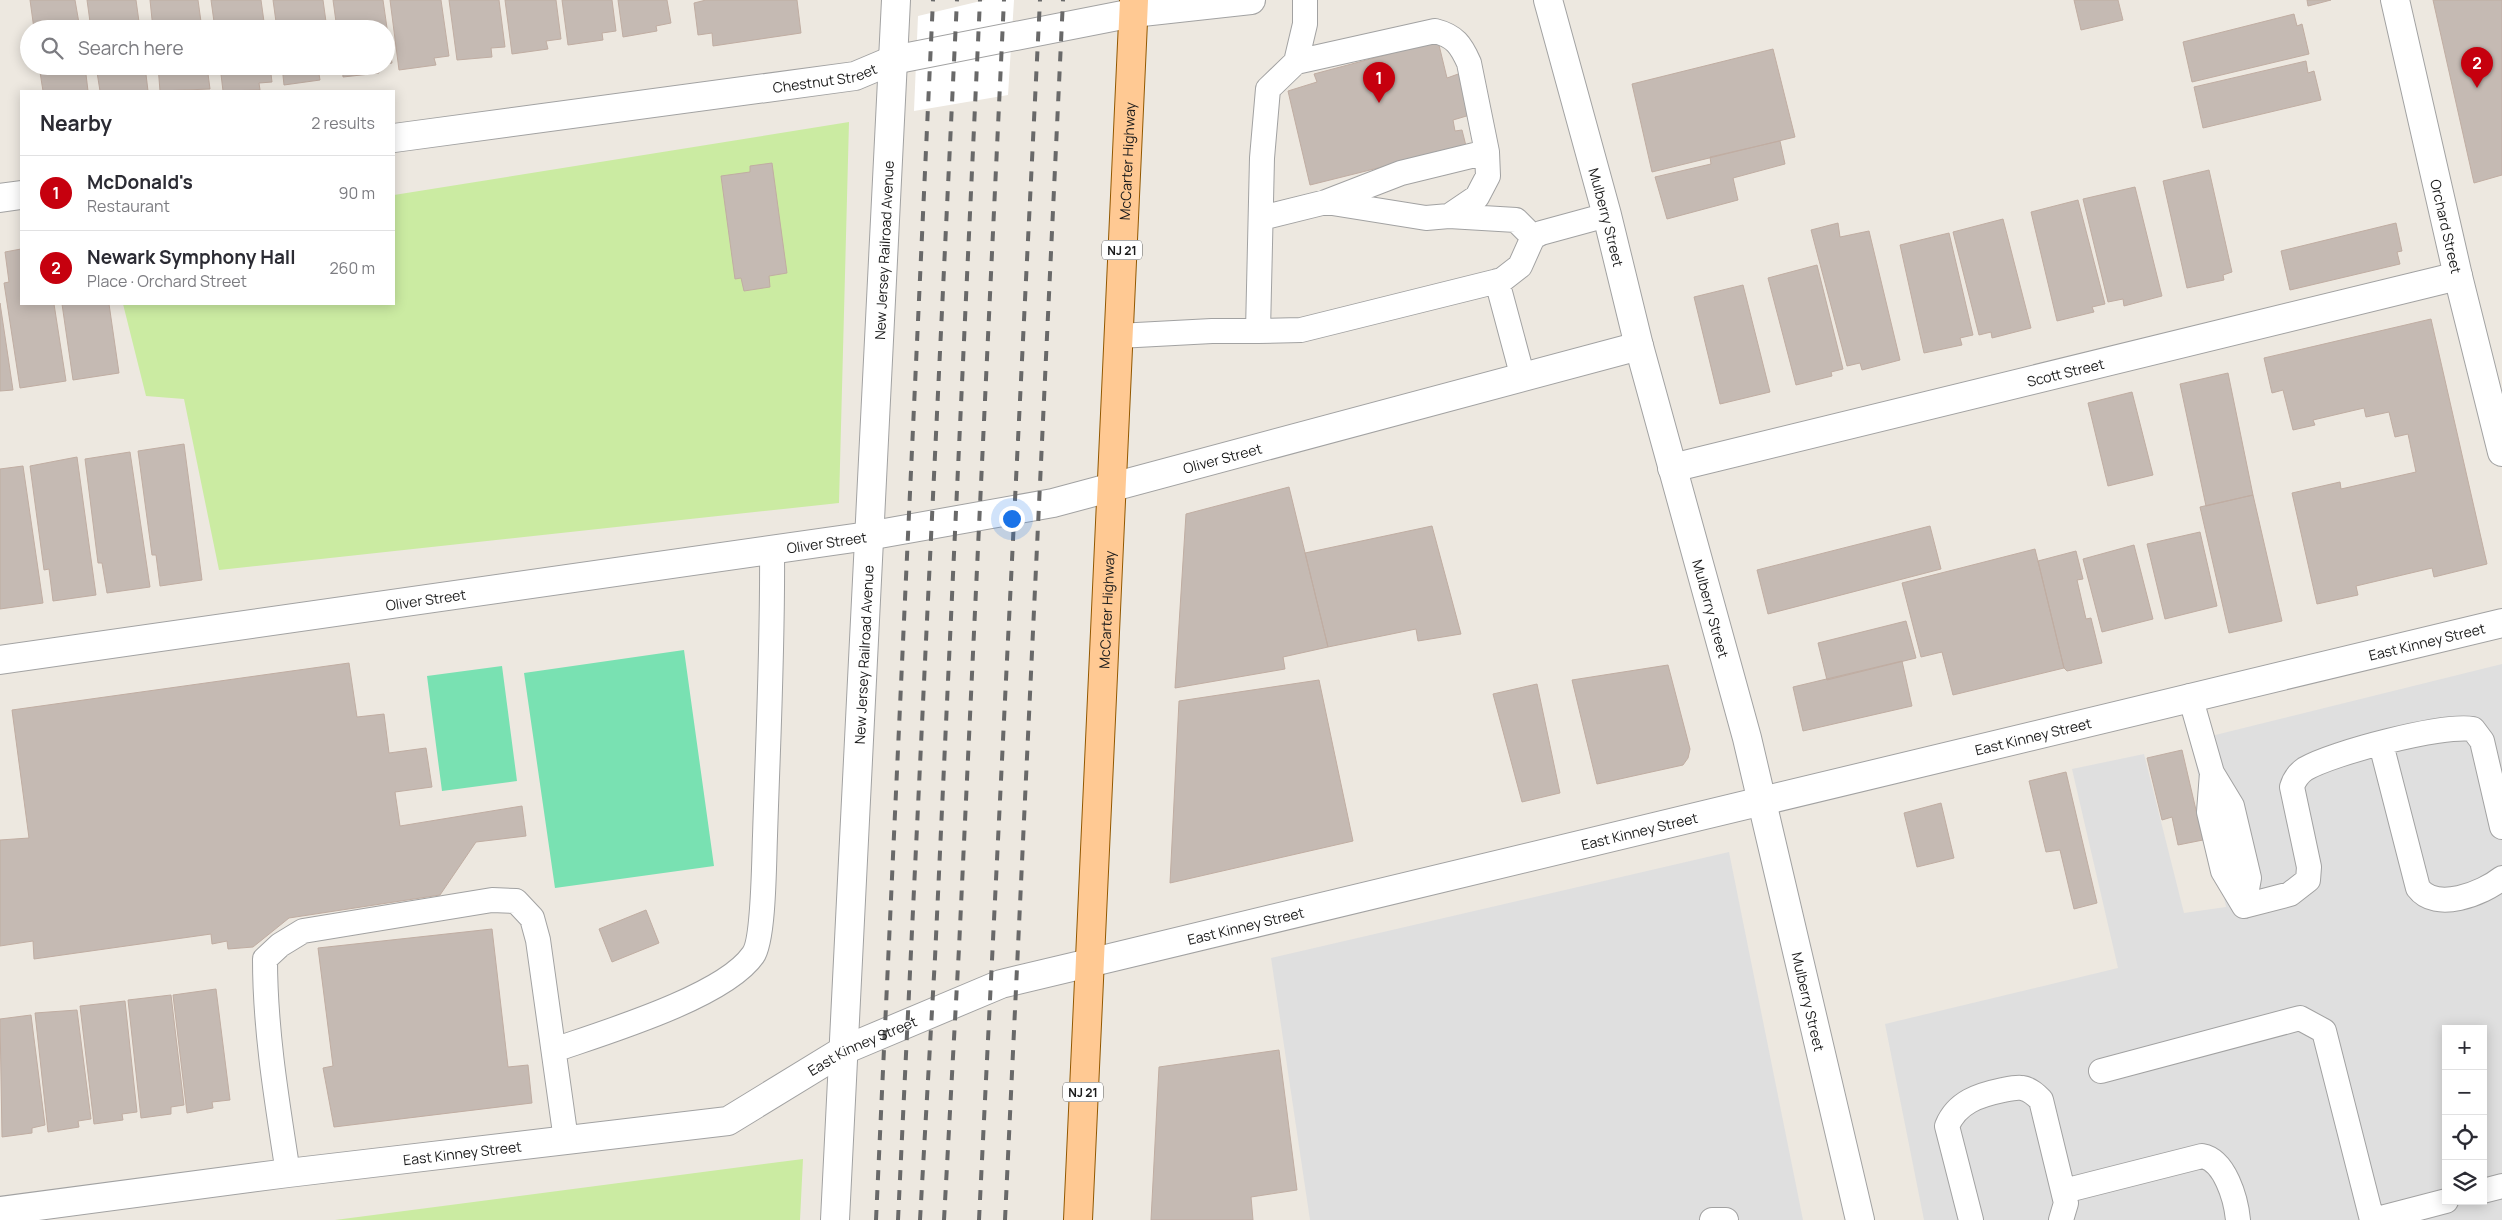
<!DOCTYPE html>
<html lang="en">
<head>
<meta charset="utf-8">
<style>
	body { margin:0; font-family:Manrope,sans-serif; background:#f7f7f7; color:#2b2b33 }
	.controls { position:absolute; right:15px; bottom:15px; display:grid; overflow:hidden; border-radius:0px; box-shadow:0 2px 12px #0003 }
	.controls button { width:45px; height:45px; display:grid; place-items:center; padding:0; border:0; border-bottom:1px solid #e1e1e2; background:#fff; color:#2b2b33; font:25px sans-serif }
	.you { position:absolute; left:1011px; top:518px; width:18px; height:18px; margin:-12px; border:4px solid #fff; border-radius:50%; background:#1a73e8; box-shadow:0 0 0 8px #1a73e833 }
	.badge { display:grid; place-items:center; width:32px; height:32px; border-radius:50%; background:#c6000e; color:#fff; font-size:16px; font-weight:700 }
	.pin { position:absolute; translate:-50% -41px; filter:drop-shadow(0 1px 2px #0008) }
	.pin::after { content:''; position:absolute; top:26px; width:18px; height:15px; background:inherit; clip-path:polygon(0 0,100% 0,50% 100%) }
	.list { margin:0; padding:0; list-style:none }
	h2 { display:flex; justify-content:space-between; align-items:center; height:65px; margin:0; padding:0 20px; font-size:21px }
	h2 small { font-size:16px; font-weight:400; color:#7c7c81 }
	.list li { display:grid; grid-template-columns:32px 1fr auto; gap:15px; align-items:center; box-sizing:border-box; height:75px; padding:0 20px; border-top:1px solid #e1e1e2 }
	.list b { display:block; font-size:19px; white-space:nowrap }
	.list p { margin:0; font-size:16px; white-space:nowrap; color:#7c7c81 }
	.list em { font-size:16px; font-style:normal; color:#7c7c81 }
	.icon { flex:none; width:28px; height:28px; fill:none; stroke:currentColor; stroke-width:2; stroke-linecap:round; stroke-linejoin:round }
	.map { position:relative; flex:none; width:2502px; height:1220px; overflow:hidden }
	.search { position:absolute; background:#fff; box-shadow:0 2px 12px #0003; left:20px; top:20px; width:375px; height:55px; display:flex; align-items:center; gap:12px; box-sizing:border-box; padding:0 18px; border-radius:28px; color:#7c7c81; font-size:19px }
	.panel { position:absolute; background:#fff; box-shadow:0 2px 12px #0003; left:20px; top:90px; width:375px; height:215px; border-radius:0px }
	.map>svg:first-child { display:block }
</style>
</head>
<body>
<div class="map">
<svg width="2502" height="1220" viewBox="0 0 2502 1220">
	<rect width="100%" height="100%" fill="#ede8e0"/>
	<path fill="#cbeba2" d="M849 122 839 503 219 570 184 399 146 396 123 304H394V195Z
		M803 1159 800 1220H335Z"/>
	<path fill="#79e1b2" d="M684 650 714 866 555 888 524 673Z
		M502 666 517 781 442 791 427 676Z"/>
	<path fill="#dfdfdf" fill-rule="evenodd" d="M2502 664V1220H1924L1885 1024 2118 968 2072 769 2144 754 2184 913 2226 907 2191 741ZM2446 1029H2483V1201H2446Z
		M1729 852 1803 1220H1310L1271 958Z"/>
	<path fill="#fff" d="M985 0H1014L1008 95 914 111 918 16Z"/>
	<path fill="#c5bab3" stroke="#c0ada2" d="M30 0H75L80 29H34Z
		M87 0H136L140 29H91Z
		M150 0H198L202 29H153Z
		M211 0H261L265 29H215Z
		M273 0H323L327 29H277Z
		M333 0H383L392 63 386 64V29H337Z
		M390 0H441L449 56 434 58 436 65 399 70Z
		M449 0H499L505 47 491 48 492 57 457 60Z
		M505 0H556L561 39 546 41 548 49 512 54Z
		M562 0H612L616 31 602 33 603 40 568 45Z
		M618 0H667L671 23 656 26 657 31 623 37Z
		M706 0H797L801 33 713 46 712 33 698 35 694 3Z
		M2074 0H2118L2123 20 2081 30Z
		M2307 0H2331L2308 6Z
		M2433 0H2502V175L2474 183Z
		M2294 14 2297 26 2302 24 2309 54 2192 82 2183 42Z
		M1438 41 1447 78 1461 73 1470 115 1453 120 1455 131 1462 130 1466 146 1310 185 1288 91 1317 82 1314 74Z
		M1773 49 1795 137 1652 172 1632 84Z
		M2306 61 2308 73 2314 71 2321 100 2203 128 2194 87Z
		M39 66H85L88 91H43Z
		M96 66H145L148 91H100Z
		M158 66H207L210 89 160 91Z
		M220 66H270L272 82 259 83 260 90 223 91Z
		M282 66H332L333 72 319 74 320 80 284 85Z
		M342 66H377L379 73 343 77Z
		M1780 141 1785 164 1733 178 1738 200 1667 219 1655 177 1711 164 1710 157Z
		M772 163 787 273 769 276 770 287 744 291 741 278 735 279 721 176 750 172V166Z
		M2209 170 2232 272 2223 275 2224 280 2187 288 2163 181Z
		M2135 187 2162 296 2124 306 2123 299 2108 302 2083 199Z
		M2078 200 2105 304 2092 307 2094 312 2057 321 2031 212Z
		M2003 219 2031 328 1992 338 1991 332 1979 335 1953 232Z
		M1838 223 1840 237 1869 231 1900 360 1862 370 1860 363 1847 366 1811 230Z
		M2396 223 2402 251 2397 252 2400 264 2290 290 2281 251Z
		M1949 233 1973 335 1960 338 1962 345 1924 353 1900 245Z
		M21 249V304H54L66 381 20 388 4 283 9 282 5 252Z
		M1817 265 1843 369 1831 372 1832 376 1796 385 1768 278Z
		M1743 285 1770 392 1720 404 1694 297Z
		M0 303 13 390 0 391Z
		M62 304H109L119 373 73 380Z
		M2431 319 2487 564 2434 577 2432 568 2356 586 2358 595 2317 604 2292 493 2340 482 2341 489 2416 472 2408 434 2395 437 2389 412 2366 417 2364 408 2313 420 2315 425 2293 430 2283 390 2272 393 2264 358Z
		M2228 373 2253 495 2206 506 2180 384Z
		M2132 392 2153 475 2108 486 2088 403Z
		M184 444 202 580 160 586 156 555H152L138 451Z
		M130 452 150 587 107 593 102 563H98L85 459Z
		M77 457 96 595 53 601 49 569 44 570 30 466Z
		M23 466 43 603 0 609V469Z
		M1289 487 1328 647 1283 657 1285 669 1175 688 1186 514Z
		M2253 495 2282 621 2229 633 2200 507Z
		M1432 526 1461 634 1418 641 1416 629 1328 647 1305 553Z
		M1930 526 1941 569 1768 614 1757 570Z
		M2200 532 2217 606 2165 619 2147 544Z
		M2134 545 2153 619 2102 632 2083 559Z
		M2035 549 2064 668 1953 695 1942 652 1921 657 1902 583Z
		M2076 551 2083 579 2077 580 2086 619 2091 618 2102 663 2067 671 2064 668 2038 561Z
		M1906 621 1916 658 1827 680 1818 643Z
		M1902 661 1912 706 1803 731 1793 687Z
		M349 663 357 717 384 714 389 753 426 748 432 787 395 792 400 826 522 806 526 836 476 842 440 895 289 918 253 947 228 949 227 941 212 944 211 934 34 959 33 941 0 946V840L29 838 12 710Z
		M1668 665 1690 749 1688 758 1683 765 1597 784 1572 680Z
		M1319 680 1353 841 1170 883 1179 701Z
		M1537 684 1560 793 1522 802 1493 694Z
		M2182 750 2203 840 2178 845 2172 817 2162 820 2147 758Z
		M2066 772 2097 903 2074 909 2060 850 2046 852 2029 781Z
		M1941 803 1954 858 1917 867 1904 813Z
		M646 910 659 943 612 962 599 929Z
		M492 929 508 1067 528 1065 532 1103 334 1127 323 1068 333 1066 318 948Z
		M216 989 230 1100 212 1102 213 1108 187 1113 173 995Z
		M171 995 184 1105 171 1107V1114L141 1118 128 1000Z
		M125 1001 137 1112 122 1114 123 1120 94 1124 80 1006Z
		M77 1010 91 1119 78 1121 79 1127 48 1132 35 1013Z
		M31 1015 45 1125 32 1128V1133L2 1137 0 1019Z
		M1279 1050 1297 1190 1251 1197 1253 1220H1151L1159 1067Z"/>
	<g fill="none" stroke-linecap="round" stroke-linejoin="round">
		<g stroke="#a2a2a2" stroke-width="26">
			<path id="service" d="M1305 0V24L1296 62 1268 89 1262 158 1258 331 1301 330 1502 280 1520 266 1533 237 1541 233 1607 215
				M1296 62 1435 31C1455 36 1461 45 1469 63L1487 152 1401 173 1326 202
				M1449 216 1477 197 1488 176 1487 152
				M1261 218 1326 202 1426 218 1449 216 1516 220 1533 237
				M1497 281 1523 378
				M1118 336 1212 331H1258
				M2190 696 2212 773 2232 806 2249 878 2244 906
				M2381 744 2418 888C2436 912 2482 894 2502 878
				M2212 773 2209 812 2223 871 2244 906
				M2244 906 2290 894 2308 880 2309 867 2292 787C2294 780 2298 774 2305 769 2332 753 2442 724 2473 729L2482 741 2502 827
				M554 1050C603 1033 724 997 753 955 764 940 764 858 765 836 768 740 773 644 772 549
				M2101 1071 2300 1018 2324 1031 2372 1220
				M288 1173C277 1102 265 1031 265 959L280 945 303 931 492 900 516 901 532 918 538 940 566 1140
				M2064 1191 2202 1156C2225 1160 2236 1199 2238 1220
				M2483 1191 2502 1186
				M1712 1220H1726
				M1971 1220 1947 1126C1957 1102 1979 1095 2003 1090 2008 1089 2017 1087 2022 1088 2030 1089 2036 1095 2041 1100L2066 1203 2061 1220
				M2373 1220 2446 1201"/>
		</g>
		<g stroke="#a2a2a2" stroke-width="30">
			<g id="minor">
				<path id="s1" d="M2395 0 2458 276 2502 452"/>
				<path id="s2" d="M1672 468 2458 276"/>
				<path id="s3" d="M0 660 868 536 1053 503 1639 346"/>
				<path id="s4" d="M0 1211 288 1173 728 1121 844 1050 1001 984 1089 963"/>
				<path id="s5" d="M835 1220 896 0"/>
			</g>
		</g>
		<g stroke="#a2a2a2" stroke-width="30">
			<g id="tertiary">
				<path id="s6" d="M1548 0 1607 215 1639 346 1747 738 1860 1220"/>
				<path id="s7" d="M394 138 855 76 893 60 1133 13 1251 0"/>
				<path d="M0 198 21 195"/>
				<path id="s8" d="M1089 963 2502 623"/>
			</g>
		</g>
		<g stroke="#925800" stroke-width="30">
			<g id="primary">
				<path id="s9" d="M1078 1220 1134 0"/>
			</g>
		</g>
		<use href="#service" stroke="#fff" stroke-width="24"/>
		<use href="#minor" stroke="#fff" stroke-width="28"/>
		<use href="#tertiary" stroke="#fff" stroke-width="28"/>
		<use href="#primary" stroke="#ffc993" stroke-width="28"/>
		<path stroke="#696969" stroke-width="4" stroke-dasharray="10 10" stroke-linecap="butt" d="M876 1220 933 0
			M898 1220 957 0
			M920 1220 935 958 980 0
			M944 1220 959 948 1004 0
			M979 1220 1040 0
			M1005 1220 1063 0"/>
	</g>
	<g text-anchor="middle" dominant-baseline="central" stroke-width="5" stroke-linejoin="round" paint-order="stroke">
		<g fill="#fff" stroke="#5f5f5f" stroke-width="1">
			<rect x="1102" y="240.5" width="40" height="19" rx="4"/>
			<rect x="1063" y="1082.5" width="40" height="19" rx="4"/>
		</g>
		<g font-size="12" font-weight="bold" fill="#1b1b1b">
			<text x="1122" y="250">NJ 21</text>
			<text x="1083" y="1092">NJ 21</text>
		</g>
		<g font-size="14" fill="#1b1b1b" stroke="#fff">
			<text stroke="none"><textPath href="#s7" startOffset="435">Chestnut Street</textPath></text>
			<text stroke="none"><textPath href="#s9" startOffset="1060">McCarter Highway</textPath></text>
			<text stroke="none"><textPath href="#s6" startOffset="225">Mulberry Street</textPath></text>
			<text stroke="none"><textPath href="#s1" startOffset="232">Orchard Street</textPath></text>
			<text stroke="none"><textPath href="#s5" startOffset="971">New Jersey Railroad Avenue</textPath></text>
			<text stroke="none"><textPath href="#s2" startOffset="405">Scott Street</textPath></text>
			<text stroke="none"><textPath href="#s3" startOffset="1240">Oliver Street</textPath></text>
			<text stroke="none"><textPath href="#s3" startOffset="835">Oliver Street</textPath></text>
			<text stroke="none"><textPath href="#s3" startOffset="430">Oliver Street</textPath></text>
			<text stroke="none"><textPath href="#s6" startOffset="630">Mulberry Street</textPath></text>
			<text stroke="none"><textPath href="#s9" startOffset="611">McCarter Highway</textPath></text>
			<text stroke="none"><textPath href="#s8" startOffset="1376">East Kinney Street</textPath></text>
			<text stroke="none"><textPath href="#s5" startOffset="566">New Jersey Railroad Avenue</textPath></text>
			<text stroke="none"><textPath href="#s8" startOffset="971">East Kinney Street</textPath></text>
			<text stroke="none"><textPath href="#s8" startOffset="566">East Kinney Street</textPath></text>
			<text stroke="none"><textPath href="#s8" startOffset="161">East Kinney Street</textPath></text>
			<text stroke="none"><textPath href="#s6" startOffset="1035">Mulberry Street</textPath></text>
			<text stroke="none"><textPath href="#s4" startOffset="888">East Kinney Street</textPath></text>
			<text stroke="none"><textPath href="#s4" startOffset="466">East Kinney Street</textPath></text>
		</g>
	</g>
</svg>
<div class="controls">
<button>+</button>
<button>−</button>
<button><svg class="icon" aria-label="locate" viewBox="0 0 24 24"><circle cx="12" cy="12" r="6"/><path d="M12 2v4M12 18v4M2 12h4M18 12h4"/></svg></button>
<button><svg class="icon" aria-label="layers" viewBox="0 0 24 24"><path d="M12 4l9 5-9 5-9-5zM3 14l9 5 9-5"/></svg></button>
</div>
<div class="you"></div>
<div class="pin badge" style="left:1379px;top:103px">1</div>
<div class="pin badge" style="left:2477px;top:88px">2</div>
<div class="search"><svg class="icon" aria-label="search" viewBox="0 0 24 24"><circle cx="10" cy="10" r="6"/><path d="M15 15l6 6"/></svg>Search here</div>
<section class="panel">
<h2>Nearby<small>2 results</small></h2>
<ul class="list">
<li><span class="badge">1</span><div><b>McDonald's</b><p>Restaurant</p></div><em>90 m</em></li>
<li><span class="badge">2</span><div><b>Newark Symphony Hall</b><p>Place · Orchard Street</p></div><em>260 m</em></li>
</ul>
</section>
</div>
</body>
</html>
